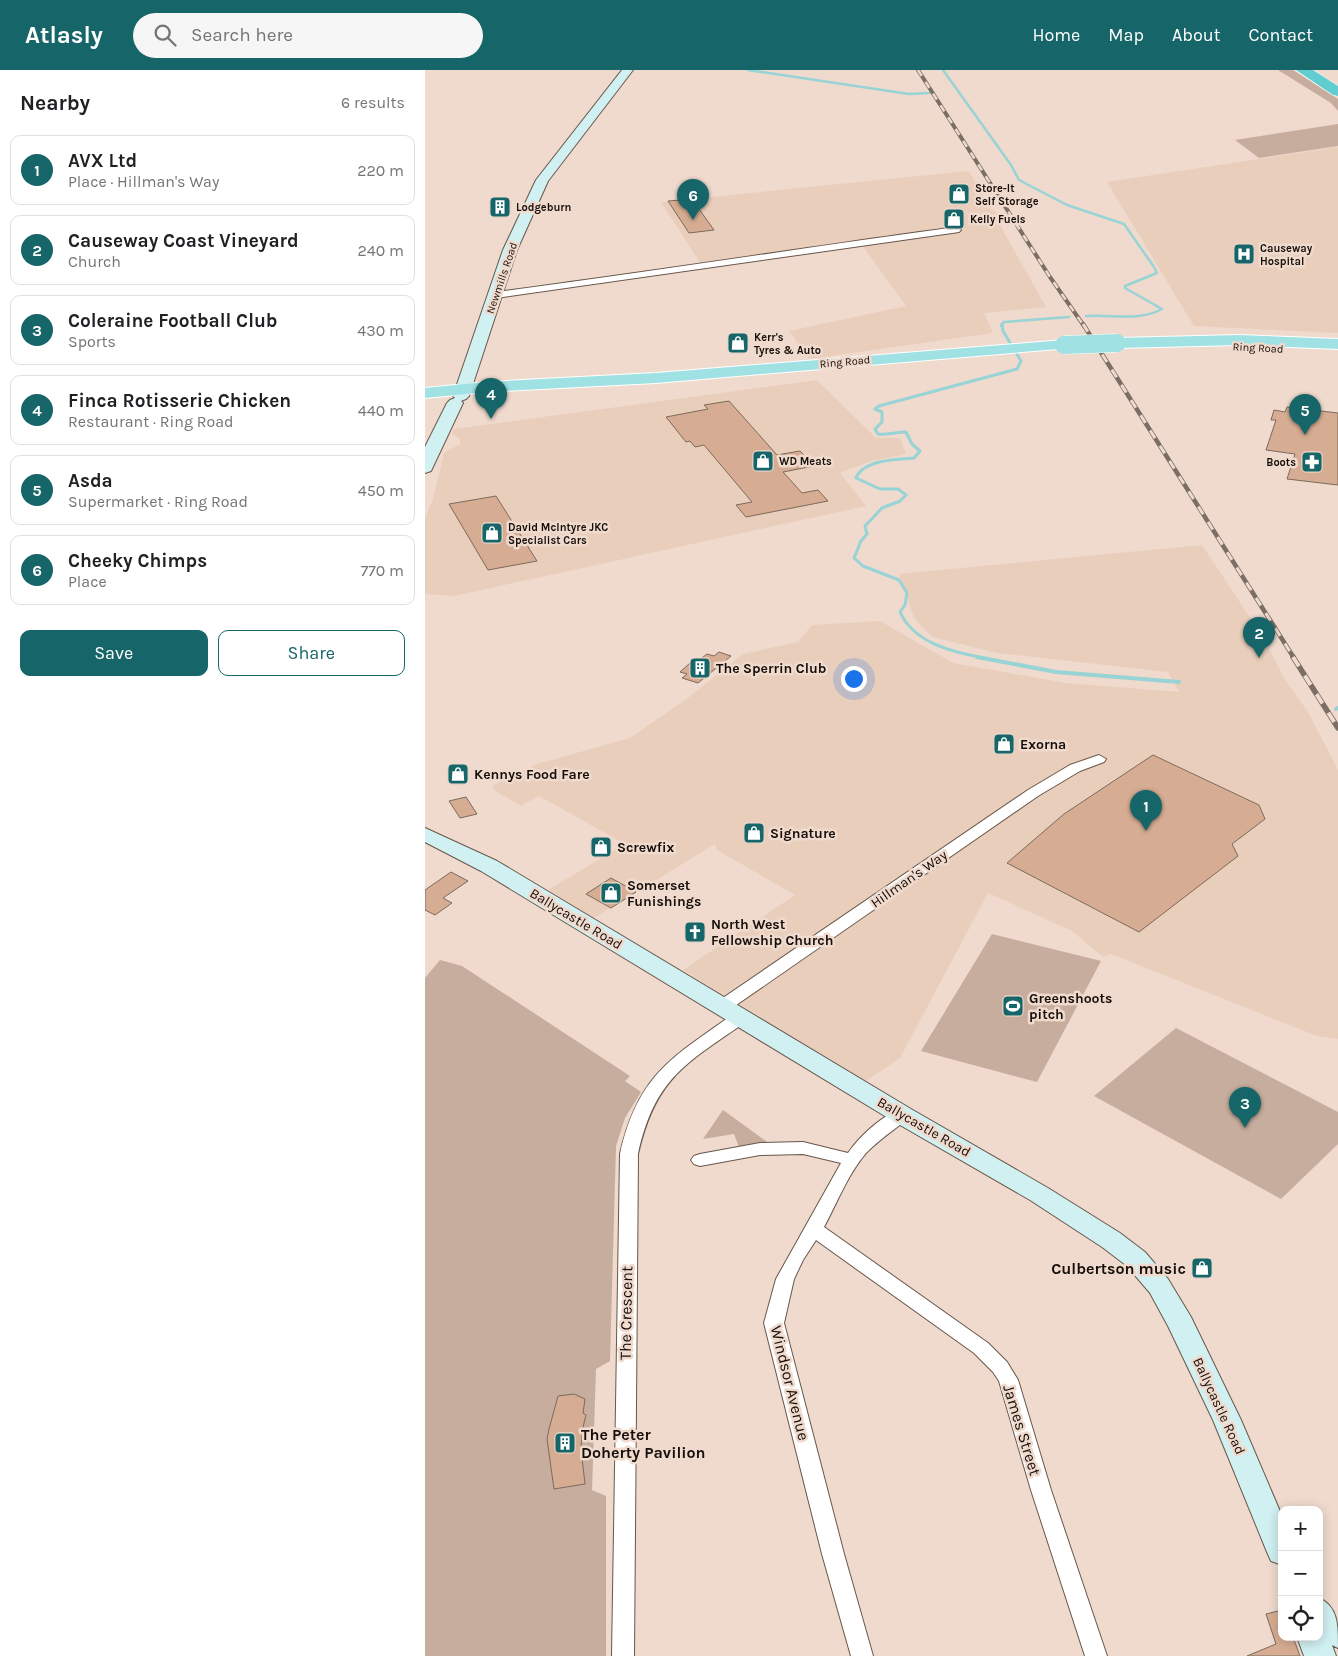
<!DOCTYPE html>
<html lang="en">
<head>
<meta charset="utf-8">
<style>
	body { margin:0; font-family:Karla,sans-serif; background:#f6f6f6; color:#202124 }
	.controls { position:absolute; right:15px; bottom:15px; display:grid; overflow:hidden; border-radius:10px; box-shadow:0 2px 12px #0003 }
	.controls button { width:45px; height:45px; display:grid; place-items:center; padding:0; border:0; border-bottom:1px solid #e0e0e0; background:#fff; color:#202124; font:25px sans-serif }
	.you { position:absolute; left:428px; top:608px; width:18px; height:18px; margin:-12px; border:4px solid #fff; border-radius:50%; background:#1a73e8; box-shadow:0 0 0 8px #1a73e833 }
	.badge { display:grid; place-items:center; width:32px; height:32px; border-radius:50%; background:#166568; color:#fff; font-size:16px; font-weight:700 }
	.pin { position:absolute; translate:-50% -41px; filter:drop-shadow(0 1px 2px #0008) }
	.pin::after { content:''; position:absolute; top:26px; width:18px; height:15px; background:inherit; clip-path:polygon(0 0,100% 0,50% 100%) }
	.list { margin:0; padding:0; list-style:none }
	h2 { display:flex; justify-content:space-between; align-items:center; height:65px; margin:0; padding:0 20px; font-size:21px }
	h2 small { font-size:16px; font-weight:400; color:#757577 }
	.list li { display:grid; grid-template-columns:32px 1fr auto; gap:15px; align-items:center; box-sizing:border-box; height:70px; margin:0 10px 10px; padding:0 10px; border:1px solid #e0e0e0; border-radius:10px }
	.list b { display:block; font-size:19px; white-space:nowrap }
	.list p { margin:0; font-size:16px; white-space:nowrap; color:#757577 }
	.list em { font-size:16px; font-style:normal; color:#757577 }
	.actions { display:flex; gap:10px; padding:15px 20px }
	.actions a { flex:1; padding:11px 0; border:1px solid #166568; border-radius:10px; text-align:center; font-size:18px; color:#166568 }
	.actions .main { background:#166568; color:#fff }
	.icon { flex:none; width:28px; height:28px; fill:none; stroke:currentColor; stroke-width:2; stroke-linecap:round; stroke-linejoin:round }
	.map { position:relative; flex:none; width:913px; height:1586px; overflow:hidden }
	header { display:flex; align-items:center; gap:30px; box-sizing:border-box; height:70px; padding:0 25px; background:#166568; color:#fff }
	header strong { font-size:24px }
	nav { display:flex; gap:28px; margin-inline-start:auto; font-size:18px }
	.search { width:350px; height:45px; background:#f6f6f6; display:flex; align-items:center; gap:12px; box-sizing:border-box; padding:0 18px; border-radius:28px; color:#757577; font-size:19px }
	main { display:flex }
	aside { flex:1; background:#fff }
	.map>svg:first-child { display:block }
</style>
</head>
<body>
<header>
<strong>Atlasly</strong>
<div class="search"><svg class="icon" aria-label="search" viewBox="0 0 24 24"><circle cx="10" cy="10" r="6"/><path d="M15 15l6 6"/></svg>Search here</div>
<nav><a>Home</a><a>Map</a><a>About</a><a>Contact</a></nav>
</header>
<main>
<aside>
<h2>Nearby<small>6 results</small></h2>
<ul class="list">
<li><span class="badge">1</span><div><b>AVX Ltd</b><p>Place · Hillman's Way</p></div><em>220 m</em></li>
<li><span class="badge">2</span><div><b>Causeway Coast Vineyard</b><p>Church</p></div><em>240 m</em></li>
<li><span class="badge">3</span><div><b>Coleraine Football Club</b><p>Sports</p></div><em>430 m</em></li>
<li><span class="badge">4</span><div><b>Finca Rotisserie Chicken</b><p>Restaurant · Ring Road</p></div><em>440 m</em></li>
<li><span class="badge">5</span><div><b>Asda</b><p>Supermarket · Ring Road</p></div><em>450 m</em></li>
<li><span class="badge">6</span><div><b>Cheeky Chimps</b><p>Place</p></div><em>770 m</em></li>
</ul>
<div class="actions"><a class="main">Save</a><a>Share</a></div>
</aside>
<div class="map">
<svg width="913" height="1586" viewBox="0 0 913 1586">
	<rect width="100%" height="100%" fill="#efdacd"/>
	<path fill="#e9cebc" d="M913 77V263L769 256 682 112Z
		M544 101 566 140H569L575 149 572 150 621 237 559 243 568 263 384 289 364 261 481 236 437 175 276 194 236 132Z
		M392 310 451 368H475L481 384 446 391 415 403 441 436 29 526 0 524V449L8 429 19 383 35 374V369L27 364 29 359Z
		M777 475 836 564 861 611 883 642 913 700V969L892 966 686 884 678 887 647 861 563 823 475 988 441 1011 258 900 370 825 292 780 290 774 169 848 123 820 200 774 114 726 96 736 69 720 67 716 112 694 205 668 263 628 318 584 373 572 387 555 455 551 528 593 641 613 754 622 743 602 572 583 507 567 489 548 474 504Z"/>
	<path fill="#c6ad9d" d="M853 0H868L913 29V41L906 33Z
		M913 54V76L834 88 810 70Z
		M567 864 676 891 612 1012 496 981Z
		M15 890 37 896 205 1006 200 1011 216 1022 200 1048 191 1076 185 1291 171 1299 167 1420 181 1426V1586H0V908Z
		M751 958 913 1042V1074L856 1129 669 1026Z
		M298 1040 345 1074 315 1080 309 1064 278 1069Z"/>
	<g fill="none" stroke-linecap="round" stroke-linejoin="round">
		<path stroke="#98d3d5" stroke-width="2.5" d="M323 0 484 24 504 23
			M518 0 586 95 594 110 642 135 699 154 729 197 732 203 700 216V218L737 239C713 252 687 244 661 246
			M576 256 579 252 644 247"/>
		<path stroke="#98d3d5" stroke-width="3" d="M559 588C527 582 489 573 475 542L480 535 482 523 474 510 438 496 429 488 436 471 442 464 440 456 457 438 475 431 481 425 473 419H455L431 408C438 390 472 389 489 388L495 381 487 374 481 362C471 362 462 365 453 364L450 359 457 352V342L450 339 454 336 592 299 596 291 578 261 577 254"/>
		<path stroke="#98d3d5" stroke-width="4" d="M552 587 631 602 754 612
			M911 639 913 638"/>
	</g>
	<path fill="#d6ad92" stroke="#7c6a5e" d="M267 129 274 139 289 160 264 163 243 131Z
		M304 331 352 385 375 381 389 396 358 402 377 423 393 420 403 431 321 447 311 435 327 432 279 375 270 377 265 371 261 372 241 347 283 339 279 335Z
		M862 337 913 343V415L862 409 870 384 841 380 851 350H846L849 340 860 342Z
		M71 426 112 491 63 500 24 434Z
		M294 582 306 586 273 613 257 608 262 604 255 602 265 593 269 594 282 584 289 586Z
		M728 685 834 735 840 749 807 774 813 786 714 862 582 793 639 744Z
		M41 727 52 744 35 748 24 731Z
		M26 802 43 811 18 828 27 833 10 845 0 840V820Z
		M186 808 211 822 186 838 161 824Z
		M149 1324 160 1329 158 1343 161 1345 157 1361 156 1379 160 1414 129 1419 122 1369 124 1359 133 1326Z
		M857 1540V1567H868L875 1586H822L851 1574 841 1544Z"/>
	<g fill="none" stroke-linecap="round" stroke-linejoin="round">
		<g stroke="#68574b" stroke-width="2">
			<path id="street" d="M531 157 536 160 534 162 71 228 66 225 71 222C225 202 377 178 531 157Z
				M674 685 681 689 679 692 655 701 613 726 304 940 298 941 292 940 290 936 292 932 603 720 645 695Z
				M316 942 322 943 324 947 322 951C262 993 230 1007 213 1084L209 1586H187L195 1084C213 1004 248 987 310 943Z
				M477 1039 483 1041 486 1045 483 1049C468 1060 454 1070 441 1083 423 1104 412 1133 399 1157L563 1273 582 1292 593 1310 626 1420 682 1586H660L606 1420 574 1311 568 1302 549 1283 391 1170 378 1190 369 1209 359 1253 419 1484 448 1586H426L397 1484 339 1253 351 1209 416 1093 378 1084 335 1085 275 1096 269 1094 266 1090 269 1086 275 1084 335 1073 378 1072 423 1083C435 1066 457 1045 477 1039Z"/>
		</g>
		<g stroke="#68574b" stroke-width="2">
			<path id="secondary" d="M197 0H208L123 111 92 180 44 326 41 329 36 331 38 333 6 401 0 403V377L22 333 25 330 30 328 28 326 78 180 111 110Z
				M0 758 72 791 486 1039 623 1118 695 1163 720 1182 743 1209 766 1247 816 1350 857 1446V1495L846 1491 842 1482 788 1350 743 1256 725 1223 702 1196 677 1177 605 1130 468 1051 56 801 0 772Z
				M894 1528C913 1537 913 1554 913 1578L907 1575 911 1586H879L872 1567H894Z"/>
		</g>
		<g stroke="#fff" stroke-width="2">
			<path id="primary" d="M814 265 913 269V279L814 275 692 278 686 276 684 273 686 270 692 268Z
				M639 270 645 272 647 275 645 278 231 313 61 322 0 328V318L61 312 231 303Z"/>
		</g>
		<g stroke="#fff" stroke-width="1">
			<path id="highway" d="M871 0H888L913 16V26L908 25Z"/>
		</g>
		<use href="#street" fill="#fff" fill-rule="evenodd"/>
		<use href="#secondary" fill="#d0f0f1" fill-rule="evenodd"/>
		<use href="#primary" fill="#a0e1e3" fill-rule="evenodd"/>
		<use href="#highway" fill="#61cdd1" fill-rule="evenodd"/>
		<g stroke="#7b6e65" stroke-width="4">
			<path id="rail-far2" d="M493 0 625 207 659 256"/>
		</g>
		<g stroke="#7b6e65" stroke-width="4.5">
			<path id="rail-far1" d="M658 254 869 588"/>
		</g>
		<g stroke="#7b6e65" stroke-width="5.5">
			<path id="rail" d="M868 587 913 658"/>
		</g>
		<use href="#rail-far2" stroke="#efdacd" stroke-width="2.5" stroke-dasharray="7" stroke-linecap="butt"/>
		<use href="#rail-far1" stroke="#efdacd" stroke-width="3" stroke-dasharray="9" stroke-linecap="butt"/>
		<use href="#rail" stroke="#efdacd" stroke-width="4" stroke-dasharray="11" stroke-linecap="butt"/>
		<g stroke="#fff" stroke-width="19" stroke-linecap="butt">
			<path id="primary-bridge" d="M639 275 692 273"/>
		</g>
		<use href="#primary-bridge" stroke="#a0e1e3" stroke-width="18"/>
	</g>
	<defs>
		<g id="shop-square" transform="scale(1.125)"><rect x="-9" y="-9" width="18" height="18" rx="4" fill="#166568" stroke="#efdacd"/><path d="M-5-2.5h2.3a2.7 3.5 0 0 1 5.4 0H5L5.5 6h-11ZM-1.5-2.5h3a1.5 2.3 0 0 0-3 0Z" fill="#fff"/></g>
		<g id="building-square" transform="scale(1.125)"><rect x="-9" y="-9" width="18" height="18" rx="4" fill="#166568" stroke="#efdacd"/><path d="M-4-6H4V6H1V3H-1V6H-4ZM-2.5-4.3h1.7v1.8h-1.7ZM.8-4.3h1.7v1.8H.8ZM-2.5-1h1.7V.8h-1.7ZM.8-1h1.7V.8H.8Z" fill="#fff"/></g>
		<g id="hospital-square" transform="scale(1.125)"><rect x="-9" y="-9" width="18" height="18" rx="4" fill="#166568" stroke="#efdacd"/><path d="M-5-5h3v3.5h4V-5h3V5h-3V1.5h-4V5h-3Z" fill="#fff"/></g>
		<g id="pharmacy-square" transform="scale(1.125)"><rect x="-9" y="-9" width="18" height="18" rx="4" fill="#166568" stroke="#efdacd"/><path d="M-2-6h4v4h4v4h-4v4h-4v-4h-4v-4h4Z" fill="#fff"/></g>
		<g id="church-square" transform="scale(1.125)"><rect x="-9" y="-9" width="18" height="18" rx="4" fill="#166568" stroke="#efdacd"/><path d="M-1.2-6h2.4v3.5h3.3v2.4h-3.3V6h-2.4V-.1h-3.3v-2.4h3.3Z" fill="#fff"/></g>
		<g id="stadium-square" transform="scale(1.125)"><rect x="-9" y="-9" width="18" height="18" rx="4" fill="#166568" stroke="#efdacd"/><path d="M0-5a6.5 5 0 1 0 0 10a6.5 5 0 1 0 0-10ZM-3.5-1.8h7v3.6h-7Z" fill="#fff"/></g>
	</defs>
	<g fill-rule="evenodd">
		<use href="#shop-square" x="534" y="124"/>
		<use href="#building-square" x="75" y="137"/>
		<use href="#shop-square" x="529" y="149"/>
		<use href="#hospital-square" x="819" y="184"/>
		<use href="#shop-square" x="313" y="273"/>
		<use href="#shop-square" x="338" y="391"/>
		<use href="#pharmacy-square" x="887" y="392"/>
		<use href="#shop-square" x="67" y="463"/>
		<use href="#building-square" x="275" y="598"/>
		<use href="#shop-square" x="579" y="674"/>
		<use href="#shop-square" x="33" y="704"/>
		<use href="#shop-square" x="329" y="763"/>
		<use href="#shop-square" x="176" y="777"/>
		<use href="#shop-square" x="186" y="823"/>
		<use href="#church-square" x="270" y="862"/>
		<use href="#stadium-square" x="588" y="936"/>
		<use href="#shop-square" x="777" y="1198"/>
		<use href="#building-square" x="140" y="1373"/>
	</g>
	<g text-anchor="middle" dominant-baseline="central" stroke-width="5" stroke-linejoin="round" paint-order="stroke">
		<g font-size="11" font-weight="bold" fill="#150e09" stroke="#efdacd" text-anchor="start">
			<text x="550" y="118">Store-It<tspan x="550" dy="13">Self Storage</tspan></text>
			<text x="91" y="137">Lodgeburn</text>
			<text x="545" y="149">Kelly Fuels</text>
			<text x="835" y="178">Causeway<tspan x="835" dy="13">Hospital</tspan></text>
			<text x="329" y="267">Kerr's<tspan x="329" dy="13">Tyres &amp; Auto</tspan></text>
			<text x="354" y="391">WD Meats</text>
			<text x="871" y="392" text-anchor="end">Boots</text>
			<text x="83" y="457">David McIntyre JKC<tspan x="83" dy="13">Specialist Cars</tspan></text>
		</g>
		<g font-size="11" fill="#150e09" stroke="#efdacd">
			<text transform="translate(77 208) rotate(-71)">Newmills Road</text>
			<text transform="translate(833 278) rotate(3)">Ring Road</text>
			<text transform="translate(420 292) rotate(-5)">Ring Road</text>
		</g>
		<g font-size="14" font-weight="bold" fill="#150e09" stroke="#efdacd" text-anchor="start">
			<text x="291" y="598">The Sperrin Club</text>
			<text x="595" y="674">Exorna</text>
			<text x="49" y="704">Kennys Food Fare</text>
			<text x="345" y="763">Signature</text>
			<text x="192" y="777">Screwfix</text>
			<text x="202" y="815">Somerset<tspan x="202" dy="16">Funishings</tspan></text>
			<text x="286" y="854">North West<tspan x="286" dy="16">Fellowship Church</tspan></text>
			<text x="604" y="928">Greenshoots<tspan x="604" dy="16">pitch</tspan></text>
		</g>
		<g font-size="14" fill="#150e09" stroke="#efdacd">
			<text transform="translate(484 809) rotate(-35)">Hillman's Way</text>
			<text transform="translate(151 849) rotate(31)">Ballycastle Road</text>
			<text transform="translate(499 1057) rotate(30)">Ballycastle Road</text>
			<text transform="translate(794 1336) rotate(65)">Ballycastle Road</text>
		</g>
		<g font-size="16" font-weight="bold" fill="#150e09" stroke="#efdacd" text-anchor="end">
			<text x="761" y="1198">Culbertson music</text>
			<text x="156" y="1364" text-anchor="start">The Peter<tspan x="156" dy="18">Doherty Pavilion</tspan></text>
		</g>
		<g font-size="16" fill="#150e09" stroke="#efdacd">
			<text transform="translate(201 1243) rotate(-89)">The Crescent</text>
			<text transform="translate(365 1313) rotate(76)">Windsor Avenue</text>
			<text transform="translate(597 1360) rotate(73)">James Street</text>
		</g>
	</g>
</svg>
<div class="controls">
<button>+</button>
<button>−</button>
<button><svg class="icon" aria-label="locate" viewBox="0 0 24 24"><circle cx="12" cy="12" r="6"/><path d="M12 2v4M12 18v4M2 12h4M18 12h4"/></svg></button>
</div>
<div class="you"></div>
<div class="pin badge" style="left:721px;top:761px">1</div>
<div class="pin badge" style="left:834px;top:588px">2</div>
<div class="pin badge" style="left:820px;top:1058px">3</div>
<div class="pin badge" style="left:66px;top:349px">4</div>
<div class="pin badge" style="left:880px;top:365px">5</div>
<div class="pin badge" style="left:268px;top:150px">6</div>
</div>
</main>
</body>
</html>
